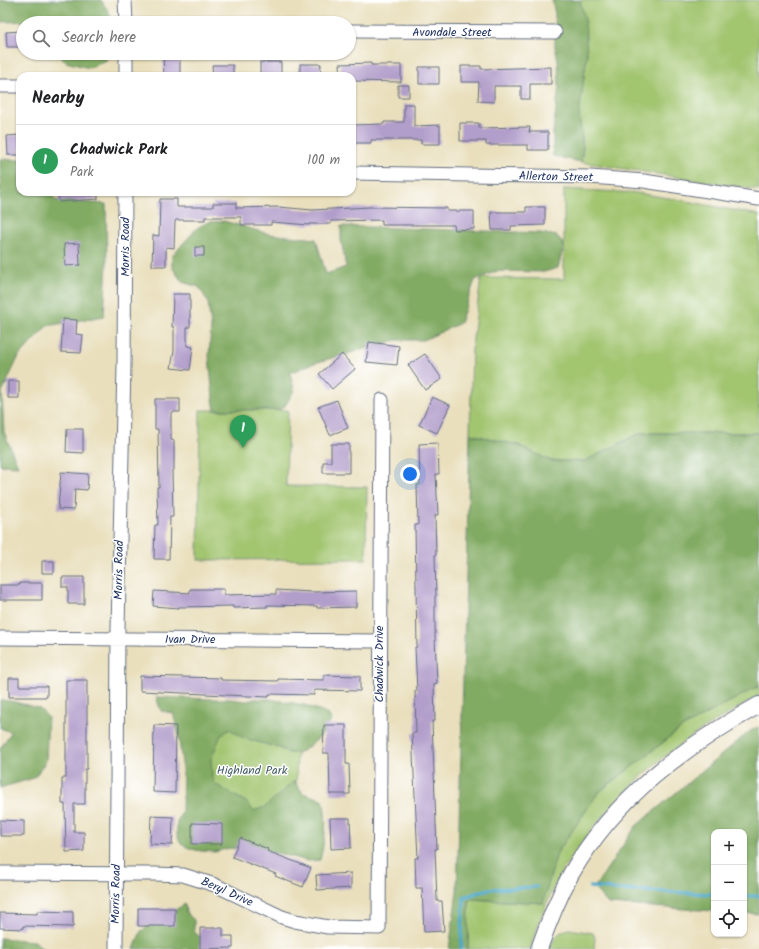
<!DOCTYPE html>
<html lang="en">
<head>
<meta charset="utf-8">
<style>
	body { margin:0; font-family:Kalam,sans-serif; background:#f2f2f2; color:#202124 }
	.controls { position:absolute; right:12px; bottom:12px; display:grid; overflow:hidden; border-radius:8px; box-shadow:0 1px 3px #0004 }
	.controls button { width:36px; height:36px; display:grid; place-items:center; padding:0; border:0; border-bottom:1px solid #e0e0e0; background:#fff; color:#202124; font:20px sans-serif }
	.you { position:absolute; left:410px; top:474px; width:14px; height:14px; margin:-10px; border:3px solid #fff; border-radius:50%; background:#1a73e8; box-shadow:0 0 0 6px #1a73e833 }
	.badge { display:grid; place-items:center; width:26px; height:26px; border-radius:50%; background:#111827; color:#fff; font-size:13px; font-weight:700 }
	.pin { position:absolute; translate:-50% -33px; filter:drop-shadow(0 1px 2px #0008) }
	.pin::after { content:''; position:absolute; top:21px; width:14px; height:12px; background:inherit; clip-path:polygon(0 0,100% 0,50% 100%) }
	.list { margin:0; padding:0; list-style:none }
	h2 { display:flex; justify-content:space-between; align-items:center; height:52px; margin:0; padding:0 16px; font-size:17px }
	h2 small { font-size:13px; font-weight:400; color:#757577 }
	.list li { display:grid; grid-template-columns:26px 1fr auto; gap:12px; align-items:center; box-sizing:border-box; height:72px; padding:0 16px; border-top:1px solid #e0e0e0 }
	.list b { display:block; font-size:15px; white-space:nowrap }
	.list p { margin:0; font-size:13px; white-space:nowrap; color:#757577 }
	.list em { font-size:13px; font-style:normal; color:#757577 }
	.icon { flex:none; width:22px; height:22px; fill:none; stroke:currentColor; stroke-width:2; stroke-linecap:round; stroke-linejoin:round }
	.map { position:relative; flex:none; width:759px; height:949px; overflow:hidden }
	.search { position:absolute; background:#fff; box-shadow:0 1px 3px #0004; left:16px; top:16px; width:340px; height:44px; display:flex; align-items:center; gap:10px; box-sizing:border-box; padding:0 14px; border-radius:22px; color:#757577; font-size:15px }
	.panel { position:absolute; background:#fff; box-shadow:0 1px 3px #0004; left:16px; top:72px; width:340px; height:124px; border-radius:12px }
	.map>svg:first-child { display:block }
</style>
</head>
<body>
<div class="map">
<svg width="759" height="949" viewBox="0 0 759 949">
	<rect width="100%" height="100%" fill="#fff"/>
	<filter id="ink" filterUnits="userSpaceOnUse"><feTurbulence type="fractalNoise" baseFrequency=".025" numOctaves="2"/><feDisplacementMap in="SourceGraphic" scale="8" xChannelSelector="R" yChannelSelector="G"/><feConvolveMatrix kernelMatrix="1 2 1 2 8 2 1 2 1" color-interpolation-filters="sRGB"/></filter>
	<filter id="wash" filterUnits="userSpaceOnUse"><feTurbulence type="fractalNoise" baseFrequency=".012" numOctaves="4" result="noise"/><feDisplacementMap in="SourceGraphic" scale="16" xChannelSelector="R" yChannelSelector="G"/><feGaussianBlur stdDeviation="0.9" result="paint"/><feColorMatrix in="noise" values="0 0 0 0 0 0 0 0 0 0 0 0 0 0 0 0 0 1.4 0 .05"/><feComposite in="paint" operator="in"/></filter>
	<g filter="url(#wash)">
		<rect width="100%" height="100%" fill="#e9dfbc"/>
		<path fill="#a2c56f" stroke="#5e7a66" d="M580 0H759V190L581 162 583 148 579 114 587 55Z
			M564 189 637 193 681 200 759 215V433H640L585 461H551L518 445 470 434 472 346 481 278 564 279Z
			M200 410H288L286 486 367 487 366 559 198 560Z
			M759 686V696C744 705 729 713 714 722 668 750 626 787 592 829 578 847 564 866 554 887 544 907 537 928 530 949H468L469 899 543 903 557 853 598 793 683 727Z
			M227 722 297 738 296 807 260 822 197 788 204 740Z
			M569 929 593 933 595 938 594 949H550C554 938 557 932 569 929Z"/>
		<path fill="#81aa62" stroke="#4e6c60" d="M0 0H101L110 14 111 23H61L42 21 0 22Z
			M552 0H580L585 20 587 55 579 114 583 148 581 162 553 156V132L559 87 558 60 555 47V14Z
			M59 53H108L106 61 89 68 66 62 59 56Z
			M0 159 20 160V192H53L54 200 106 204 107 264 104 316 47 326 19 356 2 392 4 432 18 466 0 465Z
			M224 221 269 234 316 239 326 274 346 267 341 240V226L540 233 557 236 564 245 558 268 544 272 497 271 475 280 460 323 424 340H396L311 364 290 373 294 390 285 406 278 410H215L213 399 209 356 211 327 208 302 199 287 182 282 172 267V256L197 228 208 222Z
			M640 433H759V686L683 727 598 793 557 853 543 903 469 899 468 949H449L457 892 470 434 518 445 551 461H585Z
			M156 697 212 699H229L247 701 255 699H269L304 705 327 713 332 720 319 738 304 750 297 753H289L279 748 243 738 230 729 221 735 211 759 212 777 215 784 246 802 253 811 265 807 294 781 303 793 323 800C328 821 325 839 320 860L308 861 278 853 229 848 215 852 201 851 191 849 181 844 177 835V822L182 812 183 772 178 731 173 713 161 711Z
			M0 700 10 701 39 708 48 717 46 761 34 778 0 788V749L11 732 0 728Z
			M759 727V914L744 913V832H714V911L608 904 594 888 636 826 750 731Z
			M185 904 186 912 194 920V931L211 949H134L141 931Z
			M0 938 35 941 43 949H0Z"/>
		<g fill="none" stroke-linecap="round" stroke-linejoin="round">
			<path stroke="#4aa7c9" stroke-width="3.5" d="M590 887 619 890 714 894
				M744 896H759
				M461 949 464 897 489 889 537 887"/>
		</g>
		<g id="blocks">
			<path fill="#b29ecb" d="M23 31V47H7L6 32Z
				M180 55V76H164L163 56Z
				M260 62H281V76H260Z
				M371 63V65H401V82L352 81V76H341L340 64Z
				M300 64H321L320 76H300Z
				M212 65H233V76H213Z
				M461 66H481V69L551 67V84H530V99H521V86H494V102L478 101 479 82H461Z
				M419 67H439V84H419Z
				M398 85H409V97H398Z
				M404 104H414V126L440 125V144H421V140H371V143H352V125L384 124V122H404Z
				M460 123H479V128L530 127 529 132H548V150H528V145H486V141H460Z
				M20 135V155H8L7 136Z
				M58 192H98V199L59 202Z
				M160 199H177V207H213V203H236V208L279 207 312 210 370 207 447 208V211H474V229L455 230 454 225H382V220L331 221V224H309V225L271 222V225H241V217H205V220H176L175 222 174 248 166 247V266H152L153 235 159 236Z
				M526 207H545V225L511 226V230H492L491 212H526Z
				M79 243 80 265 65 266 64 244Z
				M195 247H204V256H195Z
				M173 294H190V327H187V346L193 347 190 370 171 368 174 351V327H172Z
				M63 319 77 320 76 334 83 335 81 353 61 352Z
				M369 342 399 346 397 365 366 362Z
				M342 354 355 369 332 389 319 374Z
				M425 354 442 379 425 390 408 365Z
				M8 381H19V398H8Z
				M432 397 450 405 437 433 419 425Z
				M155 399H180V412H171V440H174V470H172L173 517H170L169 559H154L155 525H158L157 487H159L158 429H155Z
				M337 400 348 428 330 435 318 407Z
				M67 429H83V453L66 452Z
				M438 443 439 474H436L438 515H435L436 555H435L436 596H435V637L437 683 434 684 435 721H432L437 849H435L437 901H442L444 931 424 932 422 888H416L415 858H418L412 733H416L415 691H417L415 647H417L415 525H418L417 485H420L419 444Z
				M331 444H349V473H323V462H331Z
				M61 472 88 474 87 490 75 489 74 510 58 509Z
				M42 561H54V573H42Z
				M62 577H84V604H68V587H62Z
				M20 583H42V600H0V585H20Z
				M190 589H224V595L276 594V590L312 592 356 591V607L317 608V606L267 605V607L233 608V606L179 607V608L153 606 154 591 190 593Z
				M324 675 360 676V691L314 690V695L269 694V697L140 691V676L221 678V680L278 681V679L324 680Z
				M9 678H19V686H47V697H9Z
				M66 680H87V769H85V804H74V832H84V851L66 852 65 804H62V778H66Z
				M154 725 176 726 175 793 153 792Z
				M324 725H346V764H349L350 794H330L329 753H323Z
				M151 816 173 817 172 845 150 844Z
				M330 818H350L351 848 331 849Z
				M0 820 24 821V836H0Z
				M192 823 222 824V844H192Z
				M240 838 268 849 267 851 311 868 303 887 275 876 276 874 232 857Z
				M351 873V888L317 890 316 875Z
				M138 908H175V926H138Z
				M37 911 73 912V927L23 926V929L0 928V913L37 914Z
				M200 928H223V936H233V948L200 949Z"/>
		</g>
	</g>
	<g filter="url(#ink)">
		<use href="#blocks" fill-opacity="0" stroke="#636d7f" stroke-width="1"/>
		<g fill="none" stroke-linecap="round" stroke-linejoin="round">
			<g stroke="#636d7f" stroke-width="15">
				<path id="minor" d="M125 0 126 23
					M349 31 555 32
					M126 53V76
					M0 86H20
					M352 173 590 177 644 181 759 199
					M0 638 379 641
					M0 873 154 874 183 875 215 885 282 917 295 921 328 927 379 928 382 400
					M116 949 118 628 124 366 125 192"/>
			</g>
			<g stroke="#636d7f" stroke-width="18">
				<path id="tertiary" d="M539 949C548 923 558 898 571 874 615 797 684 747 759 705"/>
			</g>
			<use href="#minor" stroke="#fff" stroke-width="13"/>
			<use href="#tertiary" stroke="#fff" stroke-width="16"/>
		</g>
	</g>
	<g text-anchor="middle" dominant-baseline="central" stroke-width="3" stroke-linejoin="round" paint-order="stroke">
		<g font-size="12" fill="#1b2f5e" stroke="#fff">
			<text x="452" y="32">Avondale Street</text>
			<text transform="translate(556 177) rotate(1)">Allerton Street</text>
			<text transform="translate(125 247) rotate(-90)">Morris Road</text>
			<text transform="translate(119 570) rotate(-89)">Morris Road</text>
			<text x="190" y="639">Ivan Drive</text>
			<text transform="translate(379 664) rotate(-90)">Chadwick Drive</text>
			<text transform="translate(227 892) rotate(24)">Beryl Drive</text>
			<text transform="translate(116 894) rotate(-89)">Morris Road</text>
		</g>
		<g font-size="12" fill="#445c63" stroke="#fff">
			<text x="252" y="770">Highland Park</text>
		</g>
	</g>
</svg>
<div class="controls">
<button>+</button>
<button>−</button>
<button><svg class="icon" aria-label="locate" viewBox="0 0 24 24"><circle cx="12" cy="12" r="6"/><path d="M12 2v4M12 18v4M2 12h4M18 12h4"/></svg></button>
</div>
<div class="you"></div>
<div class="pin badge" style="left:243px;top:448px;background:#2e9e5b">1</div>
<div class="search"><svg class="icon" aria-label="search" viewBox="0 0 24 24"><circle cx="10" cy="10" r="6"/><path d="M15 15l6 6"/></svg>Search here</div>
<section class="panel">
<h2>Nearby<small></small></h2>
<ul class="list">
<li><span class="badge" style="background:#2e9e5b">1</span><div><b>Chadwick Park</b><p>Park</p></div><em>100 m</em></li>
</ul>
</section>
</div>
</body>
</html>
